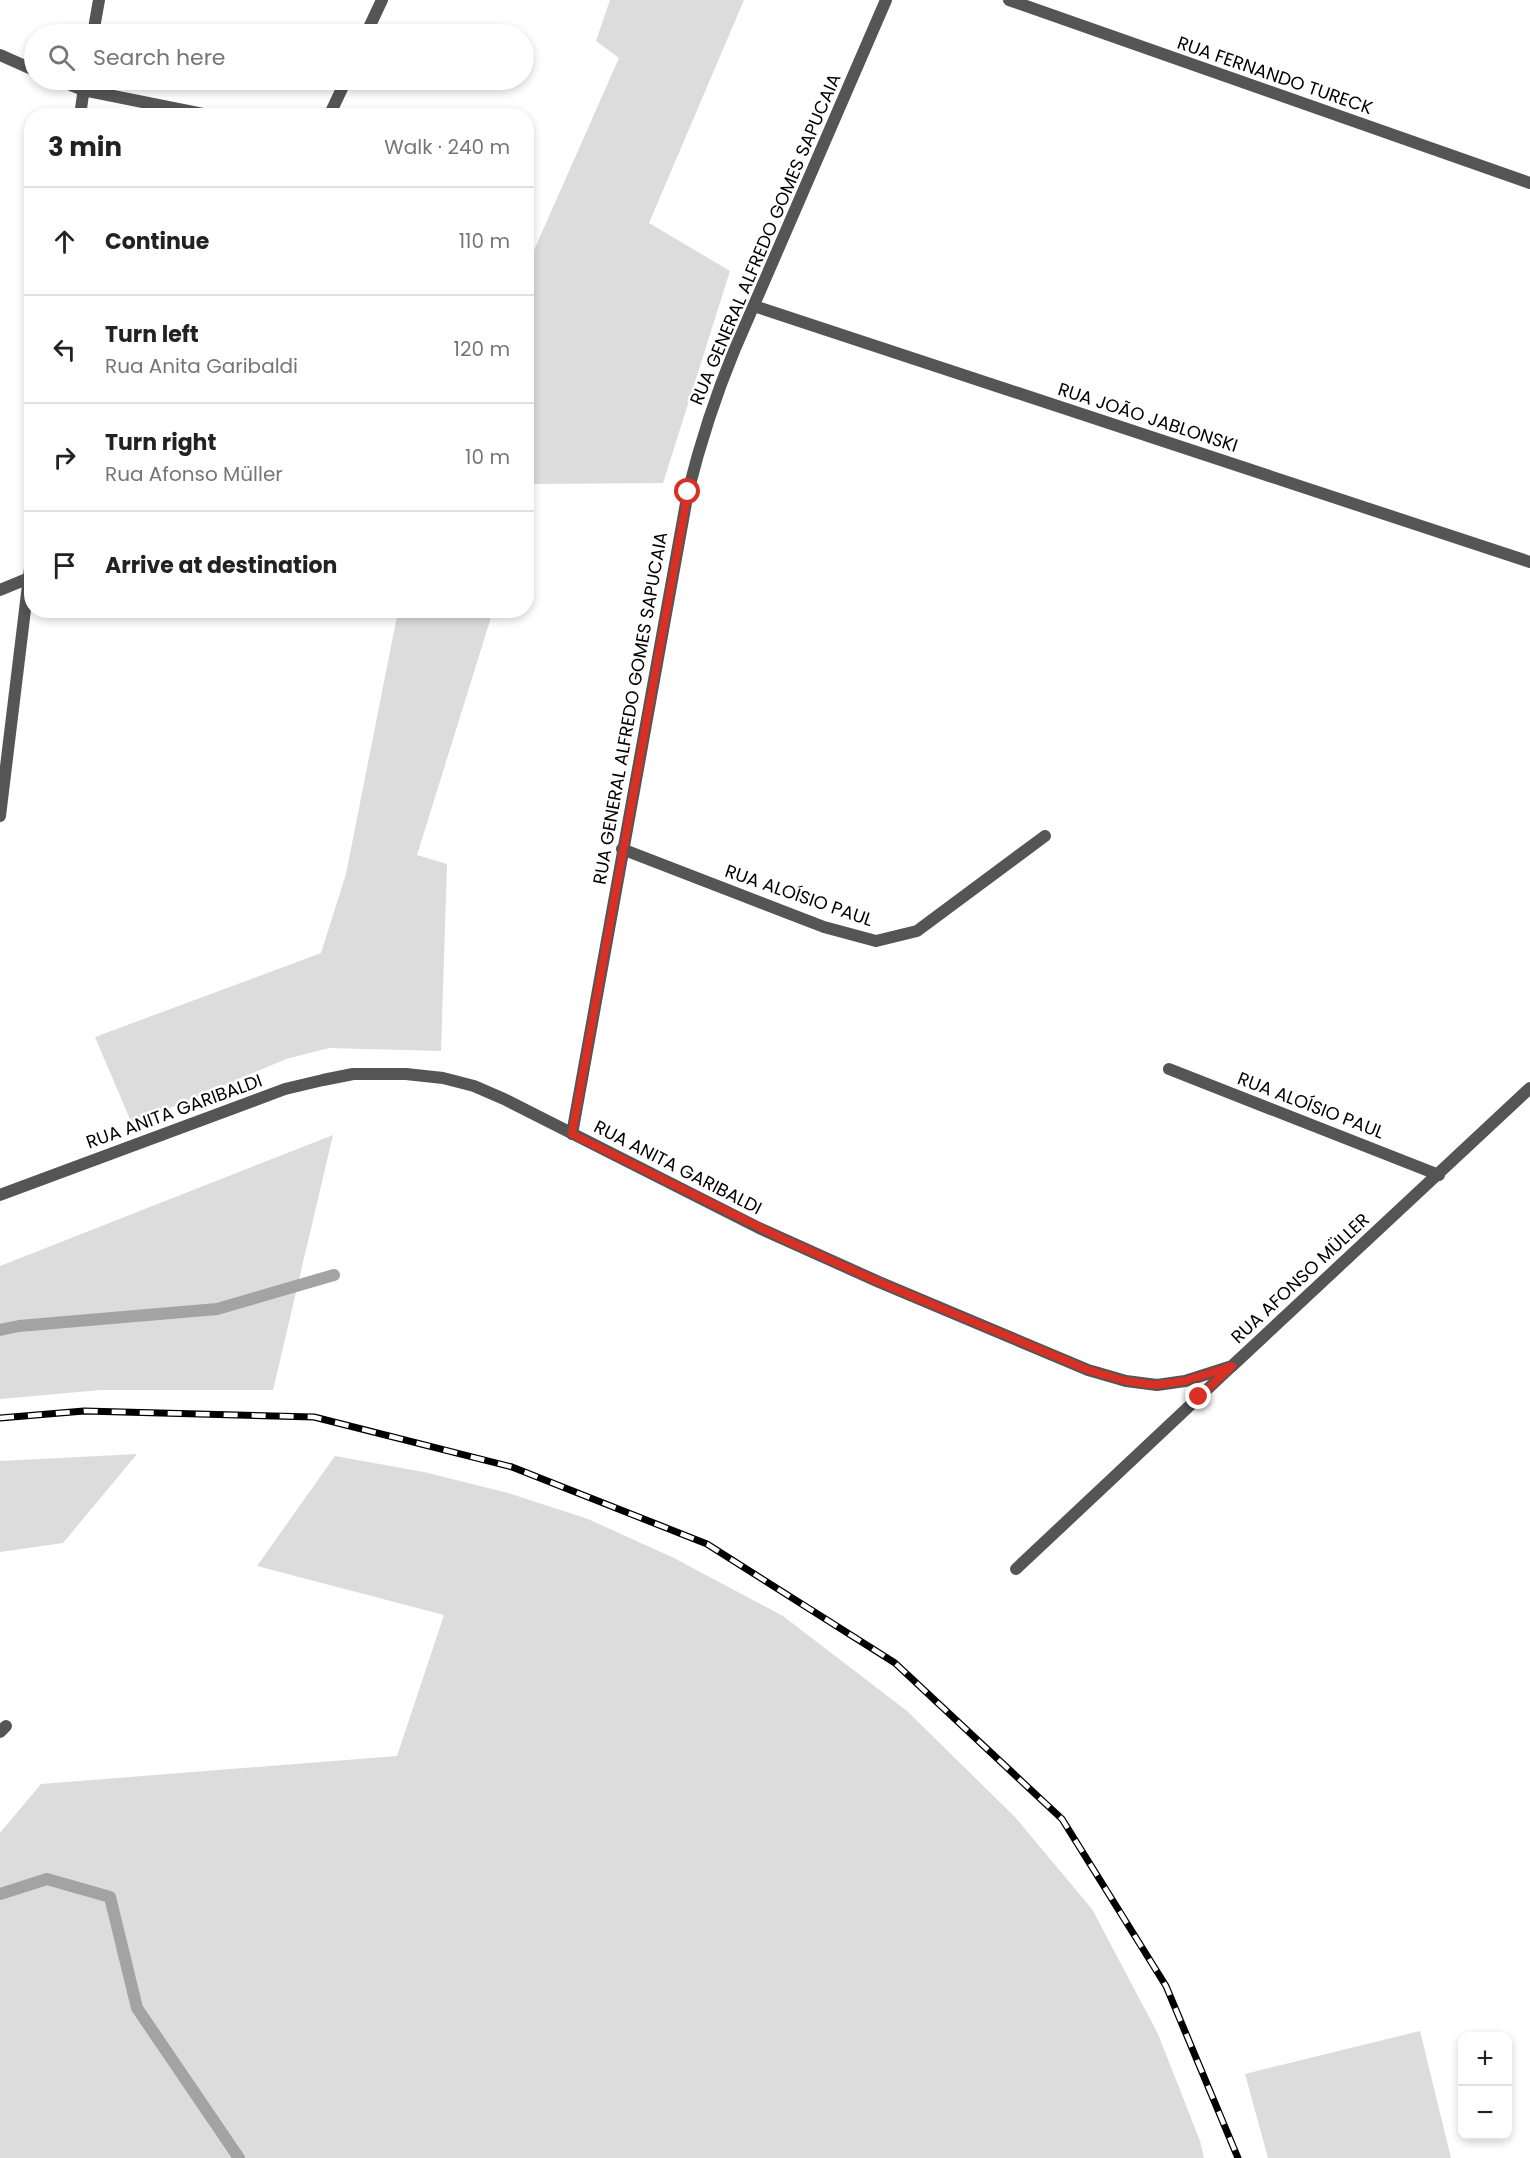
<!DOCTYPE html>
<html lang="en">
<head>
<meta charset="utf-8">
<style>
	body { margin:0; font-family:Poppins,sans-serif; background:#f2f2f2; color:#222 }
	.controls { position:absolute; right:18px; bottom:18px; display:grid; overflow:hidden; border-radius:12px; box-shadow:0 3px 9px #0003 }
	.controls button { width:54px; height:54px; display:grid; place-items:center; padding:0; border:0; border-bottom:2px solid #e0e0e0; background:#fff; color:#222; font:30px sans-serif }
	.stop { position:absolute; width:18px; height:18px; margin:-14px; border:4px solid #d93025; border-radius:50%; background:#fff }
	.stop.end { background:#d93025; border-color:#fff; box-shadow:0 2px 6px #0008 }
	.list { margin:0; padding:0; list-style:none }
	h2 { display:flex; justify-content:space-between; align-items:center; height:78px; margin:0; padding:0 24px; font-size:26px }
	h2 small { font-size:20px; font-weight:400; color:#767676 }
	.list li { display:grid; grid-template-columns:39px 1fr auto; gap:18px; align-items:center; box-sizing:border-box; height:108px; padding:0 24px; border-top:2px solid #e0e0e0 }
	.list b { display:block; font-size:22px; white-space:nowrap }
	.list p { margin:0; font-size:20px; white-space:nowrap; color:#767676 }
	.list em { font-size:20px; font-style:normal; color:#767676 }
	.icon { flex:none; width:33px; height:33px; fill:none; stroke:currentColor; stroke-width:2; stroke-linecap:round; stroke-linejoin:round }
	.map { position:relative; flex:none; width:1530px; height:2158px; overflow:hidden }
	.search { position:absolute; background:#fff; box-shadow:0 3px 9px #0003; left:24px; top:24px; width:510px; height:66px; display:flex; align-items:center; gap:15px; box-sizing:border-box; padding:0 21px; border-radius:33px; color:#767676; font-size:22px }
	.panel { position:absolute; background:#fff; box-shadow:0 3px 9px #0003; left:24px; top:108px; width:510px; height:510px; border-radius:24px }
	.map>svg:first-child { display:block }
</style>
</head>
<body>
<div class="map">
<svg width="1530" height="2158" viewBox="0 0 1530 2158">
	<rect width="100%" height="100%" fill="#fff"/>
	<path fill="#dcdcdc" d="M610 0H744L649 223 730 271 663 483 532 484 527 500V266L619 58 596 41Z
		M398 611H493L417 855 447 864 441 1051 329 1048 286 1059 132 1124 95 1037 321 953 346 874Z
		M333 1135 273 1390H101L0 1399V1266Z
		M137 1454 63 1543 0 1552V1461Z
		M335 1456 424 1472 508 1493 588 1519 674 1558 783 1616 907 1711 1015 1817 1092 1909 1158 2034 1200 2141 1204 2158H0V1833L41 1784 397 1756 444 1615 257 1566Z
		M1420 2031 1451 2158H1268L1245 2074Z"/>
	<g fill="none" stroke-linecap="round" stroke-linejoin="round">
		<path stroke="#a3a3a3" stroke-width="12" d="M0 1330 19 1326 217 1309 334 1275
			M0 1894 47 1879 110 1897 137 2008 239 2158"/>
		<path stroke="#555" stroke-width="12" d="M1016 1569 1232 1366
			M0 1732 6 1726"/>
		<path stroke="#555" stroke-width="12" d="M1009 0 1530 183
			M93 34 99 0
			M366 34 382 0
			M0 55 34 70
			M58 80 83 90 213 116
			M80 116 85 80
			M329 116 346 80
			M754 306 1530 562
			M0 590 29 578
			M0 816 32 552
			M622 849 824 927 876 941 917 931 1045 836
			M1169 1069 1439 1175
			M572 1134 688 492C700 444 715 397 734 351L886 0
			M0 1195 285 1089 323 1080 353 1074H406L443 1078 474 1086 504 1099 759 1228 879 1282 1088 1370 1126 1381 1157 1385 1185 1381 1232 1366 1530 1088"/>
		<g stroke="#000" stroke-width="7">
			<path id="rail" d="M0 1418 84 1411 314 1417 512 1467 707 1544 895 1663 1062 1819 1166 1986 1238 2158"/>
		</g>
		<use href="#rail" stroke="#fff" stroke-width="4.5" stroke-dasharray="14" stroke-linecap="butt"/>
	</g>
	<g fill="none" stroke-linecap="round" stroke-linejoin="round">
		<path stroke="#d93025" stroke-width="8" d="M688 492 572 1134 779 1237 879 1282 1088 1370 1126 1381 1156 1385 1185 1381 1232 1366 1199 1397"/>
	</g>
	<g text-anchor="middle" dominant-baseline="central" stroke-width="5" stroke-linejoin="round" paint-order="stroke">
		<g font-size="18" fill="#000" stroke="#fff">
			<text transform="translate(1275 75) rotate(19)">RUA FERNANDO TURECK</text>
			<text transform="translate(765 239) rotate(-67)">RUA GENERAL ALFREDO GOMES SAPUCAIA</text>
			<text transform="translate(1148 417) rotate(18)">RUA JOÃO JABLONSKI</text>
			<text transform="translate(630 708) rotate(-80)">RUA GENERAL ALFREDO GOMES SAPUCAIA</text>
			<text transform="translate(799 895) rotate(19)">RUA ALOÍSIO PAUL</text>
			<text transform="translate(1311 1105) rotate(21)">RUA ALOÍSIO PAUL</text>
			<text transform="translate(174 1111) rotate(-20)">RUA ANITA GARIBALDI</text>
			<text transform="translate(678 1167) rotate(27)">RUA ANITA GARIBALDI</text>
			<text transform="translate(1300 1278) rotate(-43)">RUA AFONSO MÜLLER</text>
		</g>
	</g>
</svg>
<div class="controls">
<button>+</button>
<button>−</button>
</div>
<div class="stop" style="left:688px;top:492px"></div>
<div class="stop end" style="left:1199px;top:1397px"></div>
<div class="search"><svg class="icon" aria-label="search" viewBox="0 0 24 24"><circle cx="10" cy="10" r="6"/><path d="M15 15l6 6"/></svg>Search here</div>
<section class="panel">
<h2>3 min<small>Walk · 240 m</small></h2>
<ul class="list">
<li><svg class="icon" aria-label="ahead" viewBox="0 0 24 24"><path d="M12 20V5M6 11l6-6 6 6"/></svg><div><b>Continue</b></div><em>110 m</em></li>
<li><svg class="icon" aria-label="left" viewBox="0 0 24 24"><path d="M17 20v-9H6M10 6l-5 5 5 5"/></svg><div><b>Turn left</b><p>Rua Anita Garibaldi</p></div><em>120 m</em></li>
<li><svg class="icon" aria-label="right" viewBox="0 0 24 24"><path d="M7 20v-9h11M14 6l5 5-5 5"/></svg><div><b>Turn right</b><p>Rua Afonso Müller</p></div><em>10 m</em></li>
<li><svg class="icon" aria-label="arrive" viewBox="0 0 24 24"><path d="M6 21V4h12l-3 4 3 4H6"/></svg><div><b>Arrive at destination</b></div></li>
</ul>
</section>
</div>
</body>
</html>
